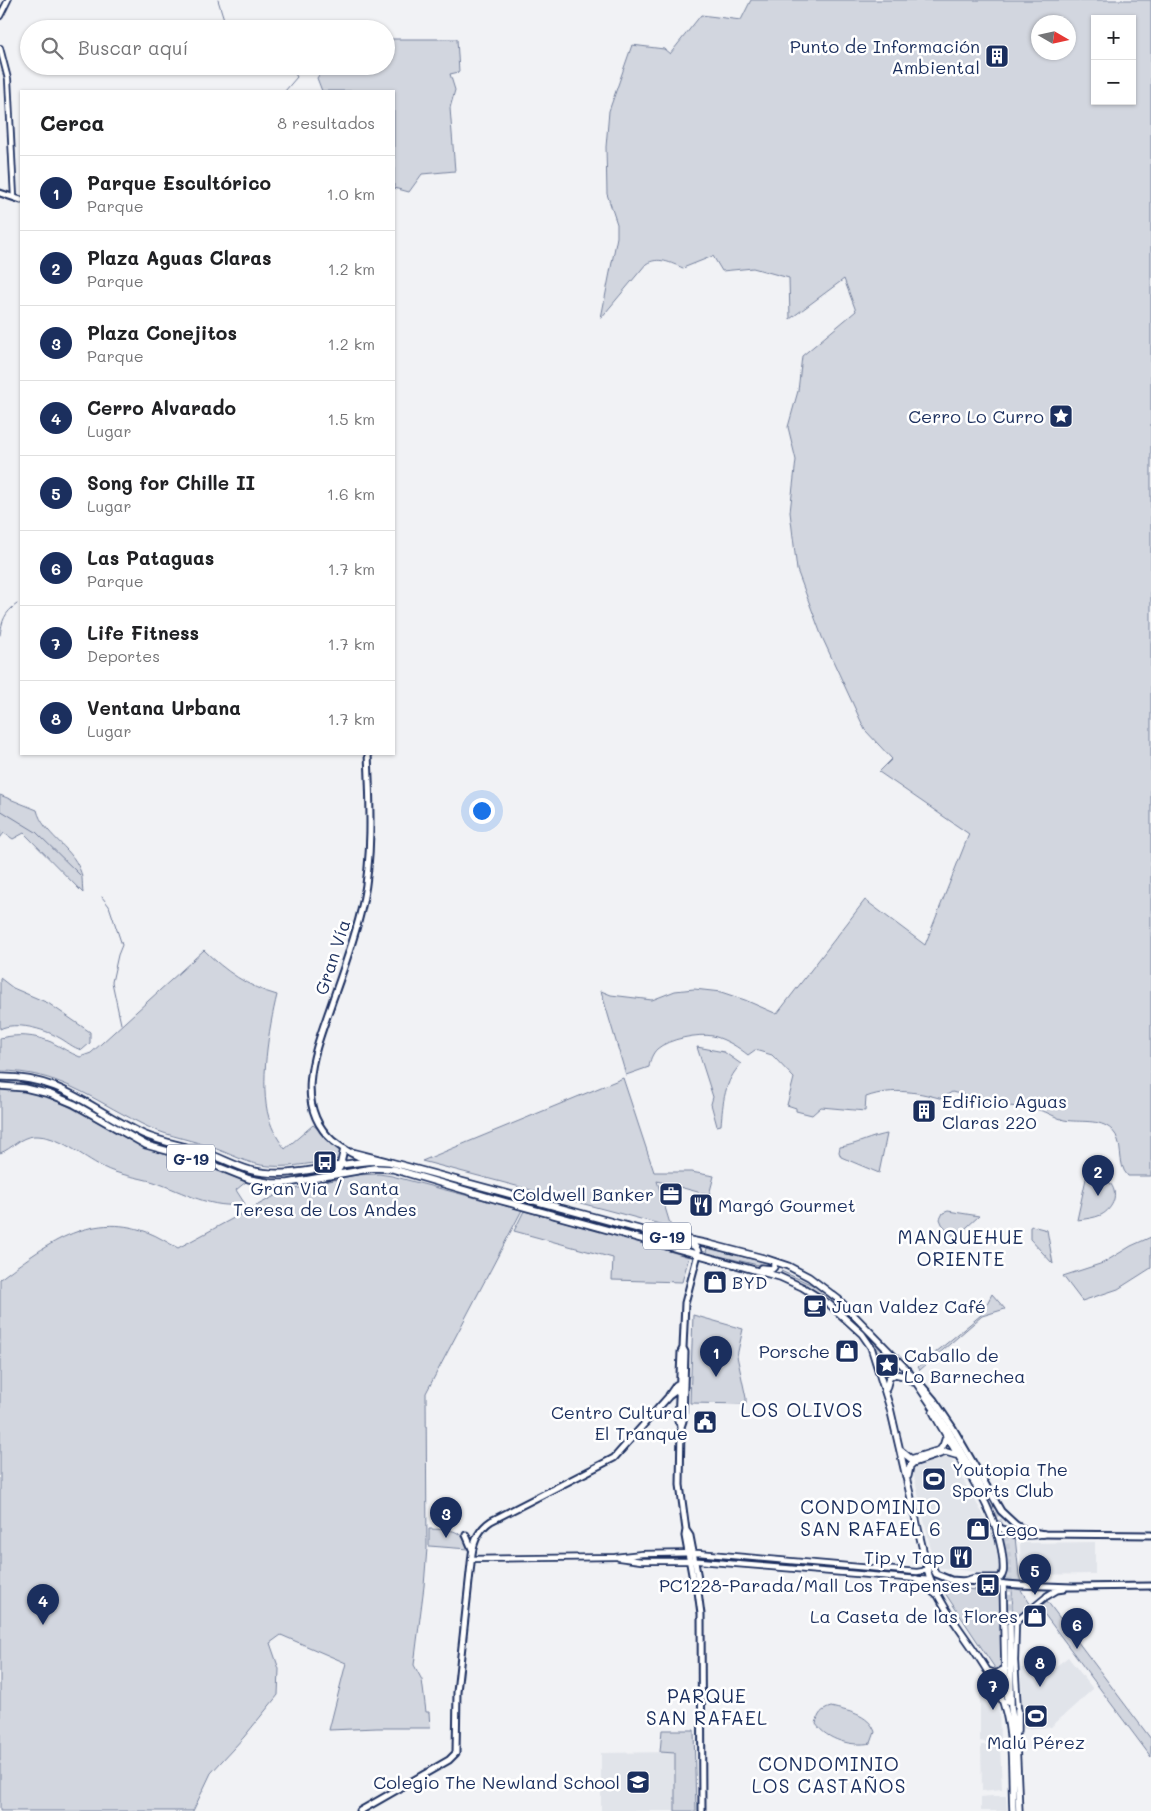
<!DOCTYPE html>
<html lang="es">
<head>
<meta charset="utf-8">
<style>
	body { margin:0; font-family:Mali,sans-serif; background:#f2f2f2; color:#202124 }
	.controls { position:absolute; right:15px; top:15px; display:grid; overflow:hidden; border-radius:0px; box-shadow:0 1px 4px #0004 }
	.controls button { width:45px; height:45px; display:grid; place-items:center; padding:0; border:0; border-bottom:1px solid #e0e0e0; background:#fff; color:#202124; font:25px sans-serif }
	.compass { position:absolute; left:1031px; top:15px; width:45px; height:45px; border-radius:50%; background:#fff; box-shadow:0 1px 4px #0004; rotate:99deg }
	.you { position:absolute; left:481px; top:810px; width:18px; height:18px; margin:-12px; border:4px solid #fff; border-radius:50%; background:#1a73e8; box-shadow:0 0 0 8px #1a73e833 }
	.badge { display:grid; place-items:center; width:32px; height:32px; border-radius:50%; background:#1b2f5e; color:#fff; font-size:16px; font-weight:700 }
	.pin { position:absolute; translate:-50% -41px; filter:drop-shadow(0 1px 2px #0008) }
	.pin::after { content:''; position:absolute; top:26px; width:18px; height:15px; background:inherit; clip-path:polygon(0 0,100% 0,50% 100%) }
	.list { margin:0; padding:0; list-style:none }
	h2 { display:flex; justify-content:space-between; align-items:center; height:65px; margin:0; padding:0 20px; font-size:21px }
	h2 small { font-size:16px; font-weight:400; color:#757577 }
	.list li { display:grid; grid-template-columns:32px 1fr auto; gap:15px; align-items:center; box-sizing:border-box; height:75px; padding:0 20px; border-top:1px solid #e0e0e0 }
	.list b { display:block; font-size:19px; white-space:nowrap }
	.list p { margin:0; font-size:16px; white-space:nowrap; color:#757577 }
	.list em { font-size:16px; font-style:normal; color:#757577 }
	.icon { flex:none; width:28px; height:28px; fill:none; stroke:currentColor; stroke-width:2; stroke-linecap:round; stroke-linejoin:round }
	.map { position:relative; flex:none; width:1151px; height:1811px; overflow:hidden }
	.search { position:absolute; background:#fff; box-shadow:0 1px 4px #0004; left:20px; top:20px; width:375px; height:55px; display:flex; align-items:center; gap:12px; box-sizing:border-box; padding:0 18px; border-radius:28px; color:#757577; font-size:19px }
	.panel { position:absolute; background:#fff; box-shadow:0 1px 4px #0004; left:20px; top:90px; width:375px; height:665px; border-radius:0px }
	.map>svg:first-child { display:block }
</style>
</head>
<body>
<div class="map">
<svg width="1151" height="1811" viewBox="0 0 1151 1811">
	<rect width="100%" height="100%" fill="#f1f2f5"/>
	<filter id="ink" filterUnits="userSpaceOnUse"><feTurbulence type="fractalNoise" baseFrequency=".02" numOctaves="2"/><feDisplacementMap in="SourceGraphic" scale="10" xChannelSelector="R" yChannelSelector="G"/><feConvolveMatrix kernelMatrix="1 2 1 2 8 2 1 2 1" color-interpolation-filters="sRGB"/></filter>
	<g filter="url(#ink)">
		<path fill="#e1e4ea" d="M945 1457H950L992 1530 998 1552 1000 1575 935 1567 912 1468Z
			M1095 1542V1574L1021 1575 1020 1543Z
			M1068 1657 1093 1689 1051 1727 1022 1729 1021 1668 1055 1667Z
			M980 1674 999 1704 1000 1740 993 1744 980 1741Z
			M981 1745H1000L1002 1789 982 1791Z
			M675 1752V1811H601V1753Z
			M991 1796H1006L1007 1811H981V1797Z"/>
		<path fill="#d2d6df" stroke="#76829e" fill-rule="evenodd" d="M751 0H1151V1176H1128C1116 1164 1125 1143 1112 1130 1099 1118 1080 1123 1064 1120 1056 1118 1048 1112 1039 1110 1026 1107 1014 1107 1001 1105 985 1102 968 1096 952 1092L947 1095 946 1100C919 1092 894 1087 866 1097L865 1111 821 1107 812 1115 796 1111V1108L787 1105 794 1078 772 1055 755 1050 748 1055C738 1047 727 1040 713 1036 699 1033 668 1039 657 1049 652 1054 650 1060 649 1067L626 1075 601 991 611 995 652 1000 675 991 694 989 721 992 745 1000 777 1014 865 900 925 945 969 834 879 772 892 759 865 730 822 637 797 570 790 512 796 460 788 427 798 391 802 356 856 311 844 279 790 319 789 278 753 268 722 271 713 256 683 268C671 263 658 256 646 264L601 318 617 237V224L607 194 606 147 609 111 632 45 664 49 670 54 701 15 741 20ZM1095 19H1132V101H1095ZM1068 22V52H1038V22Z
			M386 39H457L459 72 450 74 455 90 450 108 455 171 422 174 409 192 394 188V91H322L317 78 325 66H386Z
			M0 795 37 810C43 834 71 846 80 870 83 876 82 886 83 893L24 833 13 839 4 833 0 838Z
			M204 950C225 971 248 987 277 995 269 1027 259 1086 269 1118 272 1130 278 1139 285 1149L313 1125 343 1149 340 1159C317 1162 292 1168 269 1166 248 1165 228 1152 208 1146 185 1138 162 1135 140 1123 90 1098 58 1071 0 1071V1038C17 1034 35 1035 51 1042 61 1047 70 1053 80 1057L91 1053Z
			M0 978 13 988 48 1003 90 1032V1043L82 1050C73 1048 66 1041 58 1037 44 1029 15 1021 0 1029Z
			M697 1047 724 1052 741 1064C724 1082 723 1102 721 1125L717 1126 711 1104 713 1097Z
			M623 1078 654 1172H691L714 1176 709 1195 657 1181 671 1227 422 1161Z
			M0 1089C55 1088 97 1126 144 1147 162 1155 181 1159 200 1164 216 1168 231 1176 247 1181L236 1190 245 1204C212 1210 184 1192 154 1182 137 1177 118 1175 103 1167 81 1156 59 1135 34 1136 19 1137 12 1149 0 1153Z
			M887 1134 879 1173 841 1157 839 1152 840 1147C857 1145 871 1136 887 1134Z
			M379 1174 392 1176 522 1210 426 1393 427 1548 424 1586 414 1665 422 1680 426 1712H429L430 1728H377L329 1730 346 1663 281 1635 270 1643 279 1669 278 1695 244 1737 211 1773 193 1811H0V1279C43 1247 89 1210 147 1232 158 1236 168 1243 178 1248L282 1192 355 1175Z
			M1087 1174C1094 1176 1103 1177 1109 1182 1120 1193 1113 1209 1101 1215 1094 1218 1085 1219 1077 1220Z
			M524 1211 615 1235 689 1257 682 1282 612 1280 613 1258 514 1231Z
			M948 1211 979 1216 955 1238 942 1224 940 1219 943 1213Z
			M1032 1226 1047 1230 1053 1264 1030 1239V1227Z
			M1151 1237V1268L1118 1289 1082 1301 1063 1276 1103 1263 1131 1246Z
			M707 1248 772 1264 771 1268 706 1253Z
			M781 1271 815 1286 830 1296 865 1332 900 1372 886 1380 875 1346 867 1335 824 1296 806 1285 782 1274Z
			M992 1294 1005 1309 982 1316 920 1370 918 1367 981 1315Z
			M693 1315 743 1329 737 1356 746 1398V1404L690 1403Z
			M429 1529C448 1530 462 1527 468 1549L429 1546Z
			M999 1530 1006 1535 1015 1537 1019 1575 1021 1582 1001 1580 1004 1576Z
			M699 1556 922 1575H894L700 1559Z
			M941 1587 1000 1592 1002 1666 997 1671Z
			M1012 1588 1021 1590 1031 1605 1013 1622Z
			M1047 1601 1151 1739V1757L1039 1607Z
			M831 1707C847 1711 869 1714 875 1732L871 1743C852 1747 827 1740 816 1724 818 1714 821 1710 831 1707Z
			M662 1730H694L696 1811H675V1753L660 1752Z"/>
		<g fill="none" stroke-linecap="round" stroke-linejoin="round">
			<path stroke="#707c9a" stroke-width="1" d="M218 0 227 29
				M250 66 276 71 294 72 297 77 285 91
				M0 635C2 621 4 613 17 604
				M0 810 36 832 80 875
				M102 897 109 906 122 945 118 955 112 982 121 1024"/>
			<path stroke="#c6cbd7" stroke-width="5.5" stroke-dasharray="5.5 3" stroke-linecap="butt" d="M987 1497C994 1509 1001 1522 1005 1536 1012 1564 1009 1596 1010 1625"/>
			<g stroke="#1b2f5e" stroke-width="8">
				<path id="tertiary" d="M0 16 8 0
					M0 48 8 79 14 197
					M619 1558 641 1561H699L930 1580
					M471 1559 615 1557 642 1554 698 1553 917 1572 923 1571 926 1569
					M1018 1710 1015 1661 1016 1624 1019 1619 1047 1596"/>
			</g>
			<g stroke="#1b2f5e" stroke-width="9">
				<path id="secondary" d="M0 193 21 200
					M368 754C370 802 373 853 363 902 356 935 344 968 333 999 318 1044 290 1103 333 1141 344 1150 355 1156 369 1161
					M352 1152 387 1161
					M916 1379 934 1400 953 1428 1001 1511 1016 1525 1027 1531 1044 1534 1151 1535
					M669 1395 676 1385 681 1382
					M681 1426 678 1421 681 1352 683 1348
					M686 1530 690 1536 698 1578 697 1584 701 1614 702 1811
					M466 1535 472 1549
					M926 1556 936 1574 951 1580 1020 1585 1072 1587 1151 1586
					M697 1584 693 1580 685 1536 686 1530 680 1485 681 1427 683 1421 685 1352 683 1348 685 1303 698 1254
					M1047 1596 1057 1590 1064 1589
					M360 1811 449 1760 456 1753 457 1692 472 1554C474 1540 479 1529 491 1521L614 1458 669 1396 684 1385"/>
			</g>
			<g stroke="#1b2f5e" stroke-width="9">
				<path id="primary" d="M0 1077C62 1076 91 1110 143 1134 161 1142 181 1145 201 1151 218 1156 233 1165 250 1170 296 1182 343 1157 390 1162L646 1231 709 1244 767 1259 788 1266 809 1277 838 1299 909 1372 947 1428 987 1497
					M0 1086 25 1088 50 1094 74 1104 146 1145 204 1161 249 1179 272 1183H288L374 1168 393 1169 495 1199 780 1277 802 1287 829 1304 862 1334 871 1347 890 1408 929 1576C946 1619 981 1652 1000 1694 1015 1730 1011 1773 1013 1811
					M335 1174 340 1167 344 1149
					M687 1243C693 1245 698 1247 698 1254
					M761 1268 772 1269 774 1267V1262
					M886 1389 889 1378 895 1374 904 1376 913 1382
					M933 1412C957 1458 998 1508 1003 1560 1003 1567 1005 1573 1000 1578H975L964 1581
					M900 1450 911 1459 940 1450 943 1446 946 1437
					M908 1476 910 1466 913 1463 946 1452 956 1455
					M995 1524C1012 1538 1023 1536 1044 1534
					M916 1579 925 1584 934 1593
					M1003 1584 1005 1676 1008 1701
					M1010 1625 1011 1707 1016 1740 1019 1811
					M988 1671 996 1674 1005 1669
					M1018 1731V1710"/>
			</g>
			<use href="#tertiary" stroke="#fff" stroke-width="4.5"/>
			<use href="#secondary" stroke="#fff" stroke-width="5"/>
			<use href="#primary" stroke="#fff" stroke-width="5.5"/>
		</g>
	</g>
	<defs>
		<g id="building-square" transform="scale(1.25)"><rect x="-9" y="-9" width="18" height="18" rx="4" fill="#1b2f5e" stroke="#fff"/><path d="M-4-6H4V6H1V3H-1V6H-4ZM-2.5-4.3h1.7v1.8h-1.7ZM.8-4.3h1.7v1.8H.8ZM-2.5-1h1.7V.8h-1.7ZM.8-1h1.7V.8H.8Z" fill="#fff"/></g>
		<g id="sight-square" transform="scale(1.25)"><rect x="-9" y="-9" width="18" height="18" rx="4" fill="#1b2f5e" stroke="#fff"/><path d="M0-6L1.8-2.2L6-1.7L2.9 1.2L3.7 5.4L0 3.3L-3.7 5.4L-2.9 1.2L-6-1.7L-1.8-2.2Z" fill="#fff"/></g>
		<g id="bus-square" transform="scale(1.25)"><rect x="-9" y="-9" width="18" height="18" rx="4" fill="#1b2f5e" stroke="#fff"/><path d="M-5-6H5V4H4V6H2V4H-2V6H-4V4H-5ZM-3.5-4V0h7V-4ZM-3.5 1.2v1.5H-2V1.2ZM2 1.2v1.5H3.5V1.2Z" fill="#fff"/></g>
		<g id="office-square" transform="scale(1.25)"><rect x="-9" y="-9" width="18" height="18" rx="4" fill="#1b2f5e" stroke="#fff"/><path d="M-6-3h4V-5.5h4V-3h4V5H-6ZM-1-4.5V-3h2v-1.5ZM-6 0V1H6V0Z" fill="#fff"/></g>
		<g id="restaurant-square" transform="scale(1.25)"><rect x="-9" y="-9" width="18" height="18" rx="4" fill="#1b2f5e" stroke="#fff"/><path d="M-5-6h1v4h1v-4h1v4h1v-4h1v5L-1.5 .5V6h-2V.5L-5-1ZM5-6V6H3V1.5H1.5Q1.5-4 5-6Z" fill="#fff"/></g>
		<g id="shop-square" transform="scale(1.25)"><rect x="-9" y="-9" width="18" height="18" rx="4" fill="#1b2f5e" stroke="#fff"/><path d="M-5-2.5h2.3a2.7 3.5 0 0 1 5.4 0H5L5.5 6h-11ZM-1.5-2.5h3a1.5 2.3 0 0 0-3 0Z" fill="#fff"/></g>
		<g id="cafe-square" transform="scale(1.25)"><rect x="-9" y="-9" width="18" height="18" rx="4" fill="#1b2f5e" stroke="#fff"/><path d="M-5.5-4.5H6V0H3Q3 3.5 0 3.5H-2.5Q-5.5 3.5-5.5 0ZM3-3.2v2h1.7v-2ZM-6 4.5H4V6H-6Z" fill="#fff"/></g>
		<g id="civic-square" transform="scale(1.25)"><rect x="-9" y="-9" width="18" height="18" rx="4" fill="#1b2f5e" stroke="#fff"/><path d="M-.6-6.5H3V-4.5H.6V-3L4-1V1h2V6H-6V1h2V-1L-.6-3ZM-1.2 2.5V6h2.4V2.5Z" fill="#fff"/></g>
		<g id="stadium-square" transform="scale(1.25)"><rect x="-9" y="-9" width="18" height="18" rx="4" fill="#1b2f5e" stroke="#fff"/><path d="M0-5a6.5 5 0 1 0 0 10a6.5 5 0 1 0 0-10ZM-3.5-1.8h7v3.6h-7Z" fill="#fff"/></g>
		<g id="school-square" transform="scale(1.25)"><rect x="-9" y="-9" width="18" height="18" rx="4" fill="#1b2f5e" stroke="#fff"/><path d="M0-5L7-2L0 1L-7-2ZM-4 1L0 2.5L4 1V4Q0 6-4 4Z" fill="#fff"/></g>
	</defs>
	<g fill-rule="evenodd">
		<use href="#building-square" x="997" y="56"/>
		<use href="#sight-square" x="1061" y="416"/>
		<use href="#building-square" x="924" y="1111"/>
		<use href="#bus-square" x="325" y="1162"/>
		<use href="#office-square" x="671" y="1194"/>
		<use href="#restaurant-square" x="701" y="1205"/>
		<use href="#shop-square" x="715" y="1282"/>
		<use href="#cafe-square" x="815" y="1306"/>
		<use href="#shop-square" x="847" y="1351"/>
		<use href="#sight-square" x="887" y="1365"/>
		<use href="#civic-square" x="705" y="1422"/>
		<use href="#stadium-square" x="934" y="1479"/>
		<use href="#shop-square" x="978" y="1529"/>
		<use href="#restaurant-square" x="961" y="1557"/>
		<use href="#bus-square" x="988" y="1585"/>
		<use href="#shop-square" x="1035" y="1616"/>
		<use href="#stadium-square" x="1036" y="1716"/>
		<use href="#school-square" x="638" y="1782"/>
	</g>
	<g text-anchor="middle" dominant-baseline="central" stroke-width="5" stroke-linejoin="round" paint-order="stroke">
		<g fill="#fff" stroke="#5f6d8e" stroke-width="1">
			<rect x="167" y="1144.5" width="48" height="27" rx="4"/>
			<rect x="643" y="1222.5" width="48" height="27" rx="4"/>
		</g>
		<g font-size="16" font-weight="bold" fill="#1b2f5e">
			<text x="191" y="1158">G-19</text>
			<text x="667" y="1236">G-19</text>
		</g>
		<g font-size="18" fill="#1b2f5e" stroke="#fff" text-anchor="end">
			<text x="980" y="46">Punto de Información<tspan x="980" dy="21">Ambiental</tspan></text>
			<text x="1044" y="416">Cerro Lo Curro</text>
			<text x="942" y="1101" text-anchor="start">Edificio Aguas<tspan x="942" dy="21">Claras 220</tspan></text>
			<text x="325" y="1188" text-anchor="middle">Gran Via / Santa<tspan x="325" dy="21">Teresa de Los Andes</tspan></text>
			<text x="654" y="1194">Coldwell Banker</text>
			<text x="718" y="1205" text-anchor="start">Margó Gourmet</text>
			<text x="732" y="1282" text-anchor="start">BYD</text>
			<text x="832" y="1306" text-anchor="start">Juan Valdez Café</text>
			<text x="830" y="1351">Porsche</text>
			<text x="904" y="1355" text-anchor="start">Caballo de<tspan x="904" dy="21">Lo Barnechea</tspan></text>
			<text x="688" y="1412">Centro Cultural<tspan x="688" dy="21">El Tranque</tspan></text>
			<text x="952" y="1469" text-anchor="start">Youtopia The<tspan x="952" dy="21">Sports Club</tspan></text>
			<text x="996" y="1529" text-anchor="start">Lego</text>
			<text x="944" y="1557">Tip y Tap</text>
			<text x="970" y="1585">PC1228-Parada/Mall Los Trapenses</text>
			<text x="1018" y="1616">La Caseta de las Flores</text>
			<text x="1036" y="1742" text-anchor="middle">Malú Pérez</text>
			<text x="620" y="1782">Colegio The Newland School</text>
		</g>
		<g font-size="18" fill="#1b2f5e" stroke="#fff">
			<text transform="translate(332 957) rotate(-72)">Gran Vía</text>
		</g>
		<g font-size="19" letter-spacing="1" fill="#1b2f5e" stroke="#fff">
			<text x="961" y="1236">MANQUEHUE<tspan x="961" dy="22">ORIENTE</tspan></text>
			<text x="802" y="1409">LOS OLIVOS</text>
			<text x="871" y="1506">CONDOMINIO<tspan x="871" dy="22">SAN RAFAEL 6</tspan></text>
			<text x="707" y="1695">PARQUE<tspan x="707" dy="22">SAN RAFAEL</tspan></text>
			<text x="829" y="1763">CONDOMINIO<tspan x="829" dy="22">LOS CASTAÑOS</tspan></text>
		</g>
	</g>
</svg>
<div class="controls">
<button>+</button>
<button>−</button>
</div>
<svg class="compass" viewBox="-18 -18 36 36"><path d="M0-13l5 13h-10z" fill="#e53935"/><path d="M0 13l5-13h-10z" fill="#757577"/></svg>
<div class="you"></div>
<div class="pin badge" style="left:716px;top:1377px">1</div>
<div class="pin badge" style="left:1098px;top:1196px">2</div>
<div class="pin badge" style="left:446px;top:1538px">3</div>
<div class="pin badge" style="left:43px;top:1625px">4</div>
<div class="pin badge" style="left:1035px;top:1595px">5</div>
<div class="pin badge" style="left:1077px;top:1649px">6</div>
<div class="pin badge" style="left:993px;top:1710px">7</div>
<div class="pin badge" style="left:1040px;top:1687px">8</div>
<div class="search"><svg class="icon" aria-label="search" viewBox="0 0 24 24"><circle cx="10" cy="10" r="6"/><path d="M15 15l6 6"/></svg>Buscar aquí</div>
<section class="panel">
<h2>Cerca<small>8 resultados</small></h2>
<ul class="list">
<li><span class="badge">1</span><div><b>Parque Escultórico</b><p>Parque</p></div><em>1.0 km</em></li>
<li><span class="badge">2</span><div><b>Plaza Aguas Claras</b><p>Parque</p></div><em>1.2 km</em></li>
<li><span class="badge">3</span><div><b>Plaza Conejitos</b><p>Parque</p></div><em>1.2 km</em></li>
<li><span class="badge">4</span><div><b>Cerro Alvarado</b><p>Lugar</p></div><em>1.5 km</em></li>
<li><span class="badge">5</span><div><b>Song for Chille II</b><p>Lugar</p></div><em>1.6 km</em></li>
<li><span class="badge">6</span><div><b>Las Pataguas</b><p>Parque</p></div><em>1.7 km</em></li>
<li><span class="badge">7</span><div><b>Life Fitness</b><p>Deportes</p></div><em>1.7 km</em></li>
<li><span class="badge">8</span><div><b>Ventana Urbana</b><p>Lugar</p></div><em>1.7 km</em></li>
</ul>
</section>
</div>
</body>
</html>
